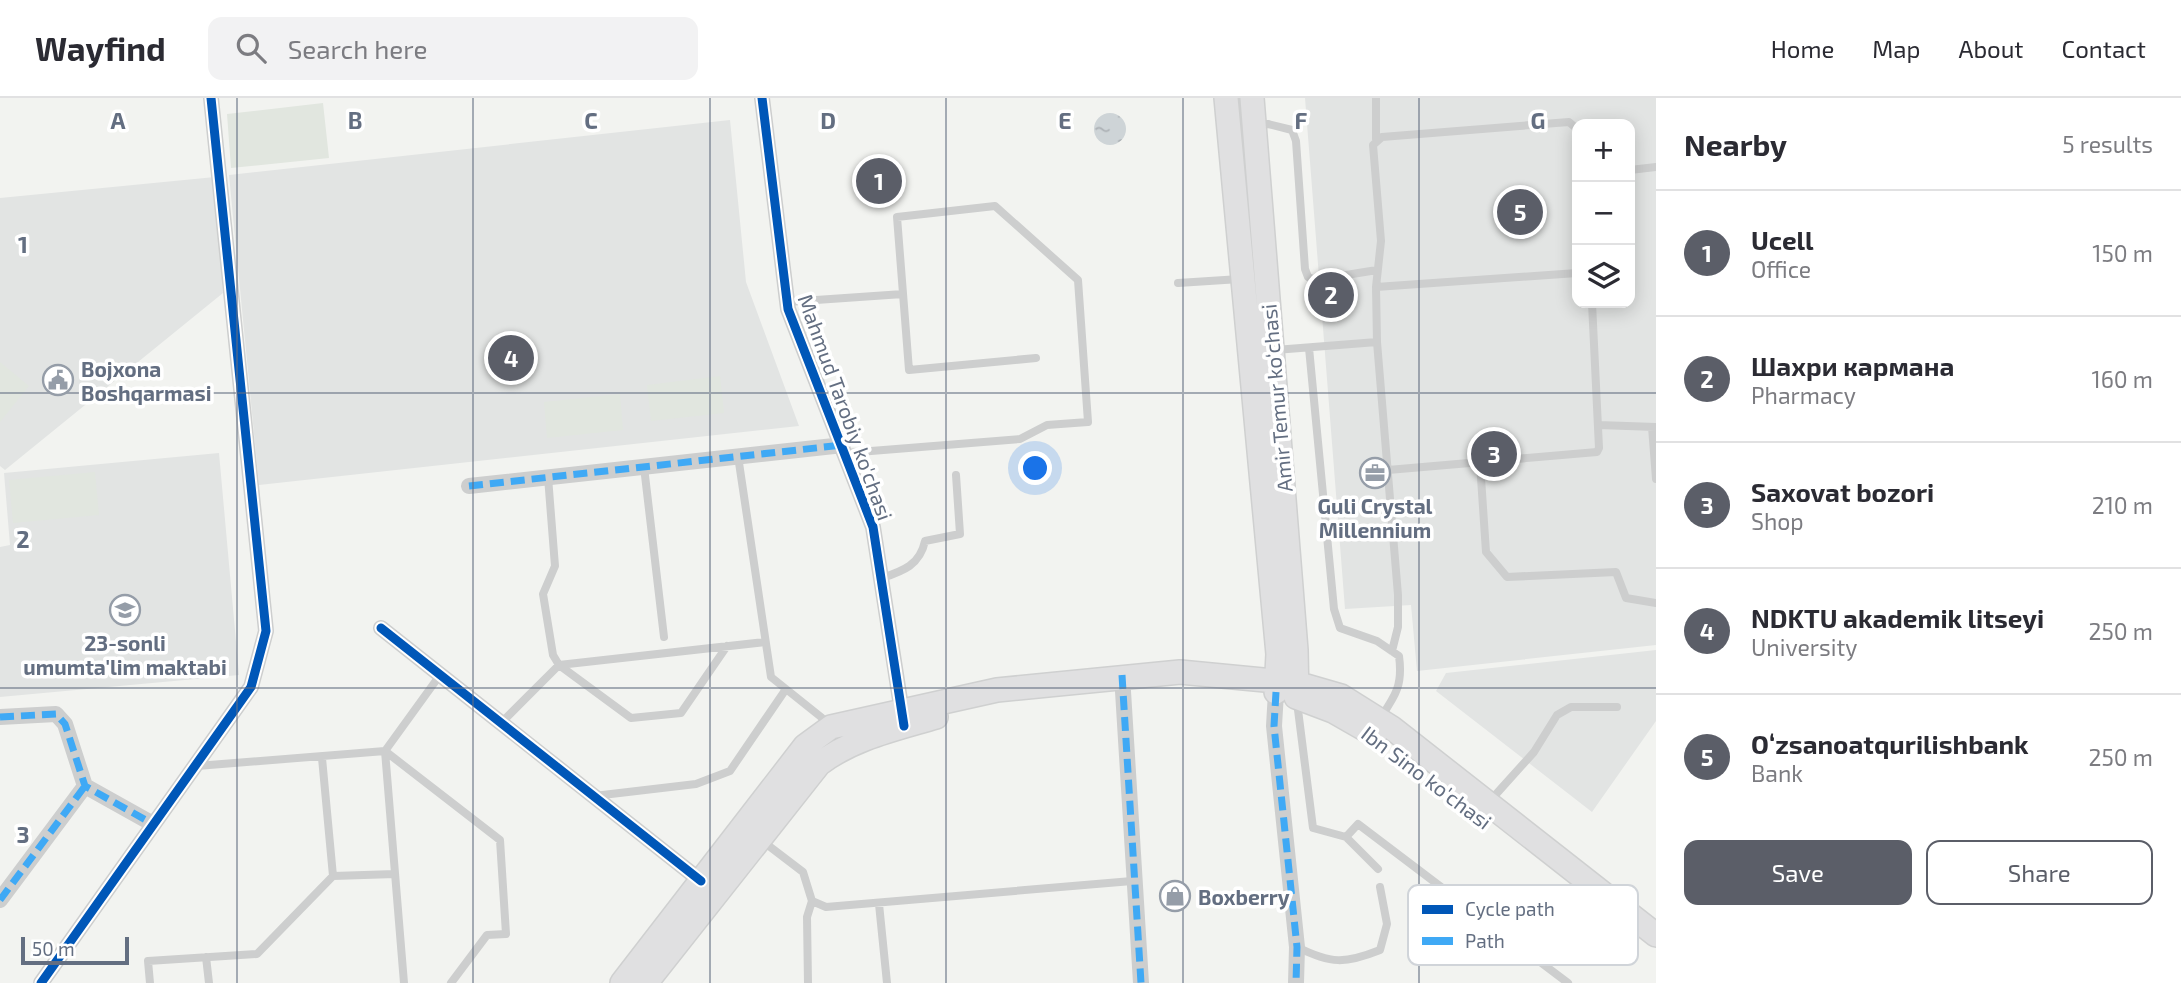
<!DOCTYPE html>
<html lang="en">
<head>
<meta charset="utf-8">
<style>
	body { margin:0; font-family:"Exo 2",sans-serif; background:#f2f2f3; color:#2b2b33 }
	.controls { position:absolute; right:21px; top:21px; display:grid; overflow:hidden; border-radius:14px; box-shadow:0 4px 18px #0003 }
	.controls button { width:63px; height:63px; display:grid; place-items:center; padding:0; border:0; border-bottom:2px solid #e1e1e2; background:#fff; color:#2b2b33; font:35px sans-serif }
	.scale { position:absolute; left:21px; bottom:18px; width:108px; box-sizing:border-box; padding-left:7px; border:4px solid #636e81; border-top:0; font-size:19px; line-height:24px; white-space:nowrap; color:#636e81; -webkit-text-stroke:5px #fff; paint-order:stroke }
	.you { position:absolute; left:1036px; top:371px; width:24px; height:24px; margin:-18px; border:5px solid #fff; border-radius:50%; background:#1a73e8; box-shadow:0 0 0 10px #1a73e833 }
	.badge { display:grid; place-items:center; width:46px; height:46px; border-radius:50%; background:#5b5e68; color:#fff; font-size:23px; font-weight:700 }
	.pin { position:absolute; translate:-50% -50%; border:4px solid #fff; box-shadow:0 2px 7px #0006 }
	.list { margin:0; padding:0; list-style:none }
	h2 { display:flex; justify-content:space-between; align-items:center; height:91px; margin:0; padding:0 28px; font-size:30px }
	h2 small { font-size:23px; font-weight:400; color:#7c7c81 }
	.list li { display:grid; grid-template-columns:46px 1fr auto; gap:21px; align-items:center; box-sizing:border-box; height:126px; padding:0 28px; border-top:2px solid #e1e1e2 }
	.list b { display:block; font-size:26px; white-space:nowrap }
	.list p { margin:0; font-size:23px; white-space:nowrap; color:#7c7c81 }
	.list em { font-size:23px; font-style:normal; color:#7c7c81 }
	.actions { display:flex; gap:14px; padding:21px 28px }
	.actions a { flex:1; padding:16px 0; border:2px solid #5b5e68; border-radius:14px; text-align:center; font-size:24px; color:#5b5e68 }
	.actions .main { background:#5b5e68; color:#fff }
	.icon { flex:none; width:38px; height:38px; fill:none; stroke:currentColor; stroke-width:2; stroke-linecap:round; stroke-linejoin:round }
	.map { position:relative; flex:none; width:1656px; height:885px; overflow:hidden }
	header { display:flex; align-items:center; gap:42px; box-sizing:border-box; height:98px; padding:0 35px; background:#fff; border-bottom:2px solid #e1e1e2 }
	header strong { font-size:33px }
	nav { display:flex; gap:38px; margin-inline-start:auto; font-size:24px }
	.search { width:490px; height:63px; background:#f2f2f3; display:flex; align-items:center; gap:18px; box-sizing:border-box; padding:0 24px; border-radius:14px; color:#7c7c81; font-size:26px }
	main { display:flex }
	aside { flex:1; background:#fff }
	.map>svg:first-child { display:block }
</style>
</head>
<body>
<header>
<strong>Wayfind</strong>
<div class="search"><svg class="icon" aria-label="search" viewBox="0 0 24 24"><circle cx="10" cy="10" r="6"/><path d="M15 15l6 6"/></svg>Search here</div>
<nav><a>Home</a><a>Map</a><a>About</a><a>Contact</a></nav>
</header>
<main>
<div class="map">
<svg width="1656" height="885" viewBox="0 0 1656 885">
	<defs>
		<pattern id="water-ripples" width="26" height="14" patternUnits="userSpaceOnUse" patternTransform="scale(1.75)"><rect width="26" height="14" fill="#ced4d7"/><path d="M2 4q2-2 4 0t4 0M15 11q2-2 4 0t4 0" fill="none" stroke="#abb0b4"/></pattern>
	</defs>
	<rect width="100%" height="100%" fill="#f2f3f0"/>
	<path fill="#e2e4e3" fill-rule="evenodd" d="M1305 0H1656V547L1417 573 1411 507 1345 511ZM1577 26H1630V205H1577Z
		M730 22 746 184 799 328 259 387 229 77Z
		M215 79 223 195 5 372 0 368V100Z
		M219 355 239 577 0 599V449L10 447 4 375Z
		M1656 552V623L1592 714 1436 593 1446 575Z"/>
	<path fill="#e1e6df" d="M323 5 329 60 231 70 227 16Z
		M0 264 29 288 0 324Z
		M720 278 724 315 651 323 647 287Z
		M620 296 623 332 547 340 544 304Z
		M95 374 99 417 13 425 9 382Z"/>
	<path fill="url(#water-ripples)" d="M1094 31a16 16 0 1 1 32 0a16 16 0 1 1-32 0Z"/>
	<g fill="none" stroke-linecap="round" stroke-linejoin="round">
		<g stroke="#cfd0d0" stroke-width="26">
			<path id="secondary" d="M1226 0 1278 556 1276 594
				M1252 0 1296 552 1297 599
				M1296 599 1333 613 1375 637
				M622 885 805 648 831 629 997 592 1180 574 1296 585 1341 598 1392 630 1656 837
				M646 885 819 666C853 640 896 631 936 619"/>
		</g>
		<path stroke="#cdcece" stroke-width="8" d="M1376 0V41
			M1258 28 1268 26 1292 32 1296 43 1305 171 1308 179 1315 182 1377 172
			M1630 72 1656 69
			M1178 185 1240 181
			M1376 189 1577 175
			M787 204 903 196
			M1309 250 1334 511 1340 530 1377 543 1399 558C1403 586 1396 597 1381 619
			M1275 252 1377 244
			M1598 327 1656 329
			M1652 329 1656 381
			M846 355 1020 341 1047 327 1088 324 1078 182 995 108 897 119 909 272 1036 260
			M738 358 771 579 821 619 845 649
			M1480 365 1486 454 1507 479 1616 474 1626 500 1656 505
			M644 369 664 539
			M1388 372 1597 354 1599 350 1592 205
			M548 379 555 468 543 496 553 557 559 567 631 620 681 615 727 548
			M882 480C903 473 920 467 925 443L960 436 956 377
			M1392 553 1398 529V497L1377 244 1376 189 1381 143 1373 47 1382 39 1569 24 1577 31
			M1297 604 1313 730 1346 739 1378 771
			M501 625 559 567 765 544
			M322 660 333 778
			M197 668 385 653 500 742 506 836 487 837 451 885
			M594 698 696 686 730 673 786 591
			M1489 704 1534 654 1557 617 1571 609H1617
			M1346 739 1358 726 1568 885
			M761 742 803 774 812 803 826 809 1132 783
			M879 806 887 885
			M1297 849C1331 866 1345 866 1380 852L1387 826 1380 789
			M206 859 209 885
			M150 885 148 863 257 856 333 778 395 776
			M404 885 385 653 440 577
			M808 885 807 819 812 803"/>
		<path stroke="#cdcece" stroke-width="16" d="M762 0 788 211 873 429 903 621
			M469 388 843 347
			M381 530 701 783
			M1122 577 1141 885
			M1276 594 1274 628 1297 849 1296 885
			M0 619 56 616 65 626 85 688 153 726
			M0 802 85 688
			M41 885 251 589 266 533 211 0"/>
		<use href="#secondary" stroke="#e0e0e1" stroke-width="23"/>
		<path stroke="#3fa9f5" stroke-width="7" stroke-dasharray="14 7" stroke-linecap="butt" d="M469 388 843 347
			M1122 577 1141 885
			M1276 594 1274 628 1297 849 1296 885
			M0 619 56 616 65 626 85 688 153 726
			M0 802 85 688"/>
		<g stroke="#fff" stroke-width="13">
			<path id="cycleway" d="M762 0 788 211 873 429 904 628
				M381 530 701 783
				M41 885 251 589 266 533 211 0"/>
		</g>
		<use href="#cycleway" stroke="#0057b8" stroke-width="9"/>
	</g>
	<path fill="none" stroke="#636e81" stroke-width="2" stroke-opacity="0.55" d="M237 0V885M473 0V885M710 0V885M946 0V885M1183 0V885M1419 0V885M0 295H1656M0 590H1656"/>
	<defs>
		<g id="civic-ring" transform="scale(1.575)"><circle r="9.5" fill="#fff" stroke="#959da8" stroke-width="1.5"/><path d="M-.6-6.5H3V-4.5H.6V-3L4-1V1h2V6H-6V1h2V-1L-.6-3ZM-1.2 2.5V6h2.4V2.5Z" fill="#959da8"/></g>
		<g id="office-ring" transform="scale(1.575)"><circle r="9.5" fill="#fff" stroke="#959da8" stroke-width="1.5"/><path d="M-6-3h4V-5.5h4V-3h4V5H-6ZM-1-4.5V-3h2v-1.5ZM-6 0V1H6V0Z" fill="#959da8"/></g>
		<g id="school-ring" transform="scale(1.575)"><circle r="9.5" fill="#fff" stroke="#959da8" stroke-width="1.5"/><path d="M0-5L7-2L0 1L-7-2ZM-4 1L0 2.5L4 1V4Q0 6-4 4Z" fill="#959da8"/></g>
		<g id="shop-ring" transform="scale(1.575)"><circle r="9.5" fill="#fff" stroke="#959da8" stroke-width="1.5"/><path d="M-5-2.5h2.3a2.7 3.5 0 0 1 5.4 0H5L5.5 6h-11ZM-1.5-2.5h3a1.5 2.3 0 0 0-3 0Z" fill="#959da8"/></g>
	</defs>
	<g fill-rule="evenodd">
		<use href="#civic-ring" x="58" y="282"/>
		<use href="#office-ring" x="1375" y="375"/>
		<use href="#school-ring" x="125" y="512"/>
		<use href="#shop-ring" x="1175" y="798"/>
	</g>
	<g text-anchor="middle" dominant-baseline="central" stroke-width="7" stroke-linejoin="round" paint-order="stroke">
		<g font-size="21" font-weight="bold" fill="#636e81" stroke="#fff" text-anchor="start">
			<text x="81" y="270">Bojxona<tspan x="81" dy="24">Boshqarmasi</tspan></text>
			<text x="1375" y="407" text-anchor="middle">Guli Crystal<tspan x="1375" dy="24">Millennium</tspan></text>
			<text x="125" y="544" text-anchor="middle">23-sonli<tspan x="125" dy="24">umumta'lim maktabi</tspan></text>
			<text x="1198" y="798">Boxberry</text>
		</g>
		<g font-size="21" fill="#636e81" stroke="#fff">
			<text transform="translate(1276 300) rotate(-95)">Amir Temur ko‘chasi</text>
			<text transform="translate(846 309) rotate(70)">Mahmud Tarobiy ko'chasi</text>
			<text transform="translate(1427 679) rotate(37)">Ibn Sino ko'chasi</text>
		</g>
	</g>
	<rect x="1408" y="787" width="230" height="80" rx="10" fill="#fff" stroke="#d0d4d9" stroke-width="2"/>
	<rect x="1422" y="807" width="31" height="9" fill="#0057b8"/>
	<rect x="1422" y="839" width="31" height="8" fill="#3fa9f5"/>
	<g font-size="19" fill="#636e81">
		<text x="1465" y="818">Cycle path</text>
		<text x="1465" y="850">Path</text>
	</g>
	<g font-size="23" text-anchor="middle" font-weight="bold" fill="#636e81" stroke="#fff" stroke-width="7" stroke-linejoin="round" paint-order="stroke">
		<text x="118" y="31">A</text>
		<text x="355" y="31">B</text>
		<text x="591" y="31">C</text>
		<text x="828" y="31">D</text>
		<text x="1065" y="31">E</text>
		<text x="1301" y="31">F</text>
		<text x="1538" y="31">G</text>
		<text x="23" y="155">1</text>
		<text x="23" y="450">2</text>
		<text x="23" y="745">3</text>
	</g>
</svg>
<div class="controls">
<button>+</button>
<button>−</button>
<button><svg class="icon" aria-label="layers" viewBox="0 0 24 24"><path d="M12 4l9 5-9 5-9-5zM3 14l9 5 9-5"/></svg></button>
</div>
<div class="scale">50 m</div>
<div class="you"></div>
<div class="pin badge" style="left:879px;top:83px">1</div>
<div class="pin badge" style="left:1331px;top:197px">2</div>
<div class="pin badge" style="left:1494px;top:356px">3</div>
<div class="pin badge" style="left:511px;top:260px">4</div>
<div class="pin badge" style="left:1520px;top:114px">5</div>
</div>
<aside>
<h2>Nearby<small>5 results</small></h2>
<ul class="list">
<li><span class="badge">1</span><div><b>Ucell</b><p>Office</p></div><em>150 m</em></li>
<li><span class="badge">2</span><div><b>Шахри кармана</b><p>Pharmacy</p></div><em>160 m</em></li>
<li><span class="badge">3</span><div><b>Saxovat bozori</b><p>Shop</p></div><em>210 m</em></li>
<li><span class="badge">4</span><div><b>NDKTU akademik litseyi</b><p>University</p></div><em>250 m</em></li>
<li><span class="badge">5</span><div><b>Oʻzsanoatqurilishbank</b><p>Bank</p></div><em>250 m</em></li>
</ul>
<div class="actions"><a class="main">Save</a><a>Share</a></div>
</aside>
</main>
</body>
</html>
